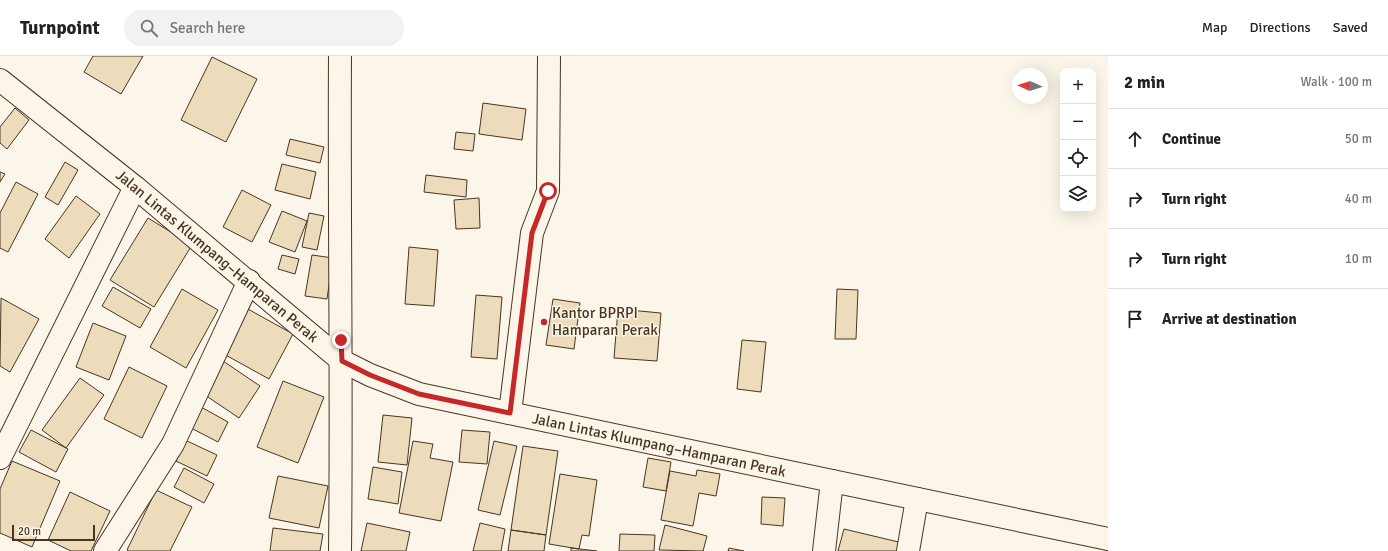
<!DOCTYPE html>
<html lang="en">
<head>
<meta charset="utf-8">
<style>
	body { margin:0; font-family:Signika,sans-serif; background:#f2f2f2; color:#222 }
	.controls { position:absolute; right:12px; top:12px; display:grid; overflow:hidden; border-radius:8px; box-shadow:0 4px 16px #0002 }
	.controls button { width:36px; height:36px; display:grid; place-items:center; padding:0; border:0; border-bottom:1px solid #e0e0e0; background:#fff; color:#222; font:20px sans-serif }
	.compass { position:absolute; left:1012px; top:12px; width:36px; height:36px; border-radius:50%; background:#fff; box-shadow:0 4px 16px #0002; rotate:273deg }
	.scale { position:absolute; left:12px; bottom:10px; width:83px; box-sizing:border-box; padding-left:4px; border:2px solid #4a3520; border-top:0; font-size:11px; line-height:14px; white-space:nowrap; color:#4a3520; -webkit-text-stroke:3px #fbf6e9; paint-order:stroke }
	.stop { position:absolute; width:12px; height:12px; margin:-9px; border:3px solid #c62828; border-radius:50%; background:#fff }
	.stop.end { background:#c62828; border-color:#fff; box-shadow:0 1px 4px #0008 }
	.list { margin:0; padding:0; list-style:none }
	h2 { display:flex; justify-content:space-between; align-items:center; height:52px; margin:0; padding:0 16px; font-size:17px }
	h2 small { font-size:13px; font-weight:400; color:#767676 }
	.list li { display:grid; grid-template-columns:26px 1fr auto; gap:12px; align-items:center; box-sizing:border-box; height:60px; padding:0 16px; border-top:1px solid #e0e0e0 }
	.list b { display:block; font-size:15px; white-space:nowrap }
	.list em { font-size:13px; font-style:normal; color:#767676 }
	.icon { flex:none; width:22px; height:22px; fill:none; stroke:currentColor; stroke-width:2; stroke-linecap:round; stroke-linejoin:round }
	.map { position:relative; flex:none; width:1108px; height:495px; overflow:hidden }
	header { display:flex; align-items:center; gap:24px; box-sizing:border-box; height:56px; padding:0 20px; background:#fff; border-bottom:1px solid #e0e0e0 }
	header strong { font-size:19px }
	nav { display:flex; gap:22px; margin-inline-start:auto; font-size:14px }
	.search { width:280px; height:36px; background:#f2f2f2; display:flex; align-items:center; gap:10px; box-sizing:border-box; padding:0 14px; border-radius:22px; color:#767676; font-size:15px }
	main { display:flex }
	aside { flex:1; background:#fff }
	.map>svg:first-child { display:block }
</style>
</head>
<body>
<header>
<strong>Turnpoint</strong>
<div class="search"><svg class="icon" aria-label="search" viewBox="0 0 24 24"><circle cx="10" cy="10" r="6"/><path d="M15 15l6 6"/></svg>Search here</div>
<nav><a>Map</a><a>Directions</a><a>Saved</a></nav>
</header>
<main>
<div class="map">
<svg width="1108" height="495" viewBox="0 0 1108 495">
	<rect width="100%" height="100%" fill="#fbf6e9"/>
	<path fill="#ecdcbc" stroke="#4a3520" d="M93 0H143L121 38 84 16Z
		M212 1 257 23 226 86 181 64Z
		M483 47 526 53 522 84 479 78Z
		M15 52 29 64 7 93 0 87V71Z
		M456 76 475 78 473 95 454 93Z
		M290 83 324 91 320 107 286 99Z
		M65 106 78 114 58 149 45 141Z
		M282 108 316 116 310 143 275 134Z
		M0 116 5 118 0 126Z
		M426 119 467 124 466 141 424 136Z
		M16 126 38 138 8 196 0 192V157Z
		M242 134 271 149 252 186 223 171Z
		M76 140 100 158 69 202 45 183Z
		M479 142 480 172 456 173 454 144Z
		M282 155 307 165 295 196 269 186Z
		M309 157 324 160 317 194 302 191Z
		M148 162 192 189 154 251 110 224Z
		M409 191 438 194 434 250 405 248Z
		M282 199 299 203 295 218 278 213Z
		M312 199 333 202 327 243 305 240Z
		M113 231 151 253 140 272 102 250Z
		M182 233 218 254 186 312 150 291Z
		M837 233 858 234 856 283H835Z
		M476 239 502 241 497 303 471 301Z
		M1 242 39 263 10 316 0 310Z
		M553 243 580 247 574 293 546 289Z
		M246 252 293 278 269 323 222 297Z
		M618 253 661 257 657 305 614 302Z
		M93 267 126 280 109 324 76 311Z
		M742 284 766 286 761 336 737 333Z
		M223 305 260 330 239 362 202 337Z
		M129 311 167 330 142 382 104 363Z
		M80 322 104 339 66 392 42 374Z
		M283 325 324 341 298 407 257 391Z
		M201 351 228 366 218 386 191 372Z
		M383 359 412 362 407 409 378 406Z
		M31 374 68 393 56 416 19 396Z
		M462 374 490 376 487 408 459 406Z
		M185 384 217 399 207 420 176 405Z
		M413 385 433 388 430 402 453 406 441 465 399 457Z
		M494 385 517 390 500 459 478 454Z
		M523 390 558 395 546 479 511 474Z
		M648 402 671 406 666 435 643 431Z
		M12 405 60 425 32 491 0 477V433Z
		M373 411 402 416 398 448 368 443Z
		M184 412 214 428 204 447 174 431Z
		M697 414 720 418 716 440 699 437 693 470 661 464 670 415 696 420Z
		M560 418 597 424 589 480 582 479 579 493 549 488Z
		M278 420 328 430 319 472 269 462Z
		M156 434 192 451 170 495H129L127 494Z
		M70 436 110 455 91 495H71L48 484Z
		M762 441 785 442 783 470 761 468Z
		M367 467 410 476 406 495H361Z
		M480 467 505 473 501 495H473Z
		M665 469 707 480 703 495 659 494Z
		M273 472 323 478 320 495H270Z
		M844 473 907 488 905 495H838Z
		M511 474 546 479 544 495H508Z
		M620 478 655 479 654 495H619Z
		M571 492 597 495H571Z
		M729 492 744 495H728Z"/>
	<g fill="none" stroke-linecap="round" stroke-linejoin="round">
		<g stroke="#4a3520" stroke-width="24">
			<path id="minor" d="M340 0C339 165 342 330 340 495
				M510 357 532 177 548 135 549 0
				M0 402 135 131
				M105 495 173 388 249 225
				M824 495 832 425
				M908 495 917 443"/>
		</g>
		<g stroke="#4a3520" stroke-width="24">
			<path id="primary" d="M0 24 135 131 342 305 370 319 419 338 1108 483"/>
		</g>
		<use href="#minor" stroke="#fbf6e9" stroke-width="22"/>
		<use href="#primary" stroke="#fbf6e9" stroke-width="22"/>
	</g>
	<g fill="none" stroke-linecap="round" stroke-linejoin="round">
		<path stroke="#c62828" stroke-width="5" d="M341 284 342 305 370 319 419 338 510 357 532 177 548 135"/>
	</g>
	<circle fill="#c62828" stroke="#fbf6e9" stroke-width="1.5" cx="544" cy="266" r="4"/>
	<g text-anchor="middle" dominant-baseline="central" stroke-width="3" stroke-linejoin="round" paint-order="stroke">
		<g font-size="15" fill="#4a3520" stroke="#fbf6e9">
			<text transform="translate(217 200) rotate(40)">Jalan Lintas Klumpang–Hamparan Perak</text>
			<text transform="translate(659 389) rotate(12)">Jalan Lintas Klumpang–Hamparan Perak</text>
		</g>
		<g font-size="15" fill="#4a3520" stroke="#fbf6e9" text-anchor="start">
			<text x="552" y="257">Kantor BPRPI<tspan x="552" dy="17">Hamparan Perak</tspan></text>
		</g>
	</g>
</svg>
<div class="controls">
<button>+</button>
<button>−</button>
<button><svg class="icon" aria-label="locate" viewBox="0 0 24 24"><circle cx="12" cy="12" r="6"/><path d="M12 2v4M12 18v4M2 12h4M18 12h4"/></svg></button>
<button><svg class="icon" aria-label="layers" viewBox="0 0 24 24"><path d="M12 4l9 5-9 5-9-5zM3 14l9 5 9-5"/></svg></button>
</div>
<svg class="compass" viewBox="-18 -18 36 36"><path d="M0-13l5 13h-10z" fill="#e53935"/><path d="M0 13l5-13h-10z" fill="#767676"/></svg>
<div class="scale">20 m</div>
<div class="stop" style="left:548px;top:135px"></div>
<div class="stop end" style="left:341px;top:284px"></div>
</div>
<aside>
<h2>2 min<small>Walk · 100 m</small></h2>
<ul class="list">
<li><svg class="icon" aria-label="ahead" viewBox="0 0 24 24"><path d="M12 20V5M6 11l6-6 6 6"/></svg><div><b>Continue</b></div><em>50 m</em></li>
<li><svg class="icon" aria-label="right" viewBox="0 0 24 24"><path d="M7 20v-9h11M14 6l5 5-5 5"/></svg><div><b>Turn right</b></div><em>40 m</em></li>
<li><svg class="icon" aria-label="right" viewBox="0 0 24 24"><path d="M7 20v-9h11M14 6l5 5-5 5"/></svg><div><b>Turn right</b></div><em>10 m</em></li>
<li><svg class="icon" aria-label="arrive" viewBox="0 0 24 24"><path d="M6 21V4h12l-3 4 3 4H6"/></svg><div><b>Arrive at destination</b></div></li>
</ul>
</aside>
</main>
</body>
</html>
